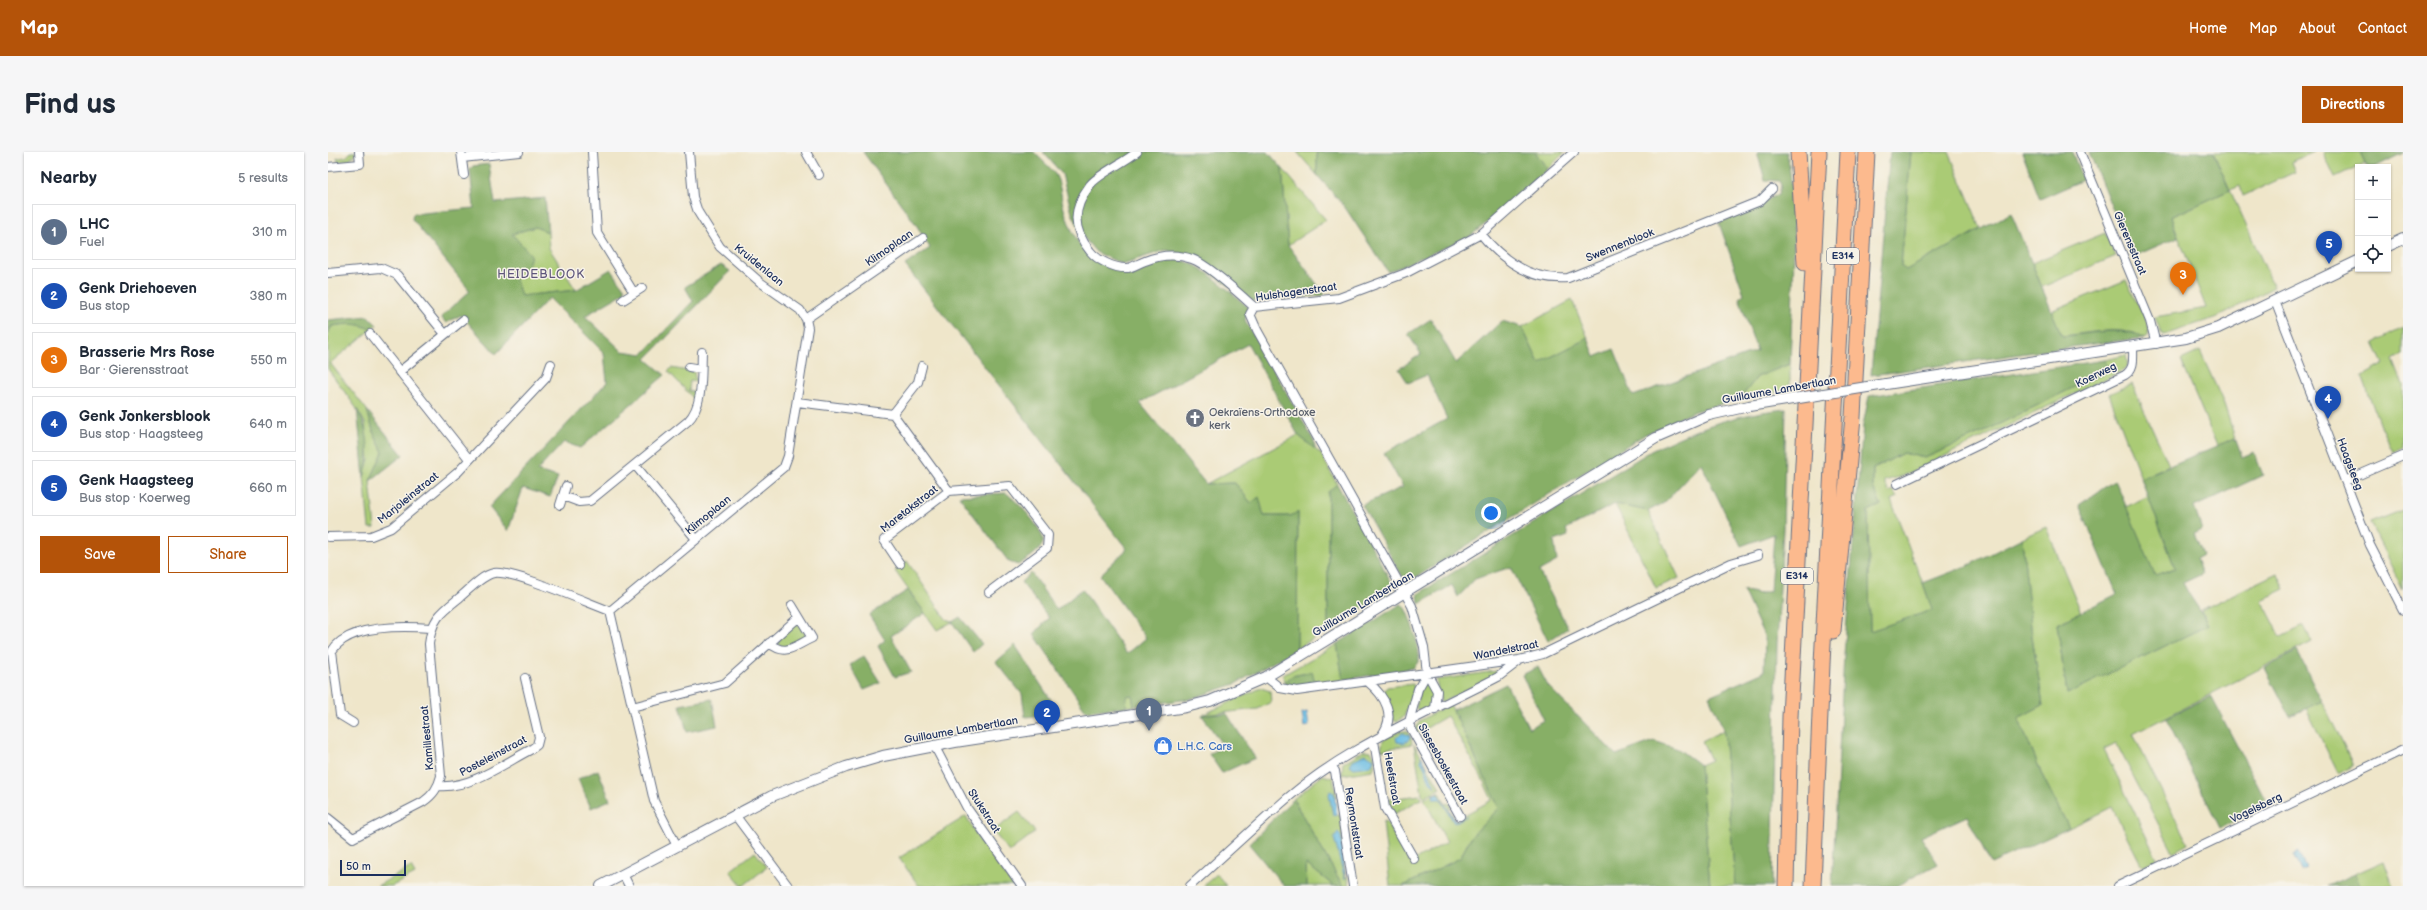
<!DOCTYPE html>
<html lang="en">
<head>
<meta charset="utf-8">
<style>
	body { margin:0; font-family:"Balsamiq Sans",sans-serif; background:#f6f6f7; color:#1f2937 }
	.controls { position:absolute; right:12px; top:12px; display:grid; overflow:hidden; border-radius:0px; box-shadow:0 1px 3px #0004 }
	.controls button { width:36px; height:36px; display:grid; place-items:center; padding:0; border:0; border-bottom:1px solid #e0e1e3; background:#fff; color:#1f2937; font:20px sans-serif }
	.scale { position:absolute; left:12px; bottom:10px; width:66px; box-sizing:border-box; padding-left:4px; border:2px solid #1b2f5e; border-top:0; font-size:11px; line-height:14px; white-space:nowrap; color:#1b2f5e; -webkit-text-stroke:3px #f7f3e8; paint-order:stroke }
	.you { position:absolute; left:1163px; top:361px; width:14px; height:14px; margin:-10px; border:3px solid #fff; border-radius:50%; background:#1a73e8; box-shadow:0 0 0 6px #1a73e833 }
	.badge { display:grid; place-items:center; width:26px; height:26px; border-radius:50%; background:#b45309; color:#fff; font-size:13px; font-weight:700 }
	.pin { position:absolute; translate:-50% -33px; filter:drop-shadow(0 1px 2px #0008) }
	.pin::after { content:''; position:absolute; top:21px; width:14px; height:12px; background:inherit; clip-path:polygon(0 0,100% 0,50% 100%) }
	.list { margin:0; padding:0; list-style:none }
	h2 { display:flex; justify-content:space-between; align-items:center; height:52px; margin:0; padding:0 16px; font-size:17px }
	h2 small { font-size:13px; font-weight:400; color:#747a83 }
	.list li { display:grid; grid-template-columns:26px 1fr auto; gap:12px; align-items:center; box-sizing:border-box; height:56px; margin:0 8px 8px; padding:0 8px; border:1px solid #e0e1e3; border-radius:0px }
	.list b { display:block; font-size:15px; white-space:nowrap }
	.list p { margin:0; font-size:13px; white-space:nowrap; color:#747a83 }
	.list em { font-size:13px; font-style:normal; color:#747a83 }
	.actions { display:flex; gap:8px; padding:12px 16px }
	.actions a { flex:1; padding:9px 0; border:1px solid #b45309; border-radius:0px; text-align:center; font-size:14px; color:#b45309 }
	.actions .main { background:#b45309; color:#fff }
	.icon { flex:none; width:22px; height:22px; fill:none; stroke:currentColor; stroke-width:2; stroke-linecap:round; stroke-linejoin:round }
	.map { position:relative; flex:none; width:2075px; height:734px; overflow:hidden; border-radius:0px }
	header { display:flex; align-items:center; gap:24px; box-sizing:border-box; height:56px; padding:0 20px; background:#b45309; color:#fff }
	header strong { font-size:19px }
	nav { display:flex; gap:22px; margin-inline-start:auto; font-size:14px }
	.intro { display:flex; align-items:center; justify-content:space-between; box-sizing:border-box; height:96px; padding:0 24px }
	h1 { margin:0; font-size:28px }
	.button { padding:10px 18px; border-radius:0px; background:#b45309; color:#fff; font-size:14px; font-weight:700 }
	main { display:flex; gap:24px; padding:0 24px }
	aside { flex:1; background:#fff; border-radius:0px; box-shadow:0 1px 3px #0004 }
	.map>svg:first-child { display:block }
</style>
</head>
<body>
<header>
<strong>Map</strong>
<nav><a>Home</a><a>Map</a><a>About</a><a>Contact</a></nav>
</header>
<div class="intro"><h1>Find us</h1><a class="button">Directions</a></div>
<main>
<aside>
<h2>Nearby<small>5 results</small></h2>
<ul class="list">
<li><span class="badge" style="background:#5c6f8a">1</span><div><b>LHC</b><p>Fuel</p></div><em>310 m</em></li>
<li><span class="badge" style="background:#1a4fb4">2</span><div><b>Genk Driehoeven</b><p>Bus stop</p></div><em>380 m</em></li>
<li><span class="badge" style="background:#e8710a">3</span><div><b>Brasserie Mrs Rose</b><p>Bar · Gierensstraat</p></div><em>550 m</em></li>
<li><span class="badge" style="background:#1a4fb4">4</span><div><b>Genk Jonkersblook</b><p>Bus stop · Haagsteeg</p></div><em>640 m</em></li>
<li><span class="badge" style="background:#1a4fb4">5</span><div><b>Genk Haagsteeg</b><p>Bus stop · Koerweg</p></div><em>660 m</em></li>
</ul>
<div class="actions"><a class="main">Save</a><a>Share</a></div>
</aside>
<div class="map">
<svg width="2075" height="734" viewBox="0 0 2075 734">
	<rect width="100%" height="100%" fill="#f7f3e8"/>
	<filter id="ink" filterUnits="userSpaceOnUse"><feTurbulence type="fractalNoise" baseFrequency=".025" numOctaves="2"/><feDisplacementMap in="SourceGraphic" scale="8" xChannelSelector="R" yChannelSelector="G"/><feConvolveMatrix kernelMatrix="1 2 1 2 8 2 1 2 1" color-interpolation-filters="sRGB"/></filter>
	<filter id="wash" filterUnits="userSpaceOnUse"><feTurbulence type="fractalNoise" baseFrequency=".012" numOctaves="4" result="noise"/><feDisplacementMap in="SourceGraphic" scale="16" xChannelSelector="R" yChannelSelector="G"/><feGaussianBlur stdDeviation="0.9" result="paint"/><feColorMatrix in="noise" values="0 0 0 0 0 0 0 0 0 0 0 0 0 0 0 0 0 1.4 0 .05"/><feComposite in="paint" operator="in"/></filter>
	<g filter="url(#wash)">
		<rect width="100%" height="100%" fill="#efe6ca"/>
		<path fill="#aacb74" stroke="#627d69" d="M23 0H28C24 8 19 9 10 10L9 6 18 5Z
			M969 0H989V23Z
			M1207 0H1237L1220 17Z
			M1583 0H1621L1653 77 1578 118 1573 114Z
			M1885 0H1986L1963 10 1967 20 1915 44 1912 34 1902 38 1946 135 1892 164 1836 183 1833 181 1827 165 1878 156 1843 65 1902 38Z
			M1995 0H2032L2037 11 2007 25Z
			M954 16 998 68 960 93Z
			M207 75 220 80 221 96 248 138 193 144 185 119 184 82Z
			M1777 81 1788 104 1714 135 1704 111Z
			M1798 128 1819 170 1821 177 1819 184 1816 186C1795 172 1758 182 1734 184L1723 159Z
			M1244 148 1260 186 1211 211 1194 175Z
			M18 172H34L43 178 2 211 39 258 46 282 55 300 42 329 47 376H41L36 325 41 307 37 271 29 257 0 217V181L4 174Z
			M2075 176V202L2065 208 2075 233V295L2065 300 2053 276 2034 224 2056 212 2046 191Z
			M1872 199 1896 252 1907 286 1889 294 1853 208Z
			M1798 203 1800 214 1796 218 1575 324 1556 329 1561 340 1565 338 1569 345 1563 348 1605 458 1542 479 1540 359 1553 353 1545 335V317L1575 301 1597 306 1649 283 1777 220 1779 215 1777 208Z
			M1462 212V237L1412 247 1429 225Z
			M343 216 366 220 368 230 362 229 361 239 367 240 366 247 340 219Z
			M1804 232 1841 313 1813 326 1781 242Z
			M970 283 993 302 1009 332 1000 340V477L969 497 970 361 962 364H936L931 346 923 351 907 331 878 332Z
			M1820 344 1847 416 1827 424 1798 355Z
			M1287 352 1320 359 1351 426 1328 436Z
			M2075 358V438L2042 371Z
			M1718 375 1753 460 1729 472 1739 542 1880 473 1873 458 1949 421 1957 437 1934 448 1953 485 1976 474 1984 490 1805 582 1860 692 1845 700 1788 591 1776 597 1829 707 1814 714 1784 655 1741 676 1716 627 1690 566 1715 553 1704 485 1694 386Z
			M579 409 618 467 624 470 609 478 567 419Z
			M470 472 478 483C474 489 461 496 453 495L450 491C452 484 462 474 470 472Z
			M1009 492 1015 528 988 532 983 520 964 524 956 531 955 523Z
			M1175 518V519L1113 551 1108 528Z
			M1098 530 1105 535 1106 548 1101 557 1092 560 1088 556 1092 536Z
			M1085 532 1086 536 1076 565 1069 570 1065 568 1063 557 1056 539 1059 535Z
			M933 536 942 539 943 550 930 557 874 563Z
			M804 543 806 554 798 555 799 544Z
			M1994 549 2025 613 2010 621 1978 556Z
			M1122 552 1171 656 1143 685 1132 706 1075 734H1062L1055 670 1058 669 1074 698 1078 699 1076 700 1082 711 1119 690 1096 647 1111 639 1118 652 1121 651 1123 655 1121 656 1127 668 1164 648 1154 626 1119 564 1090 581 1088 577 1091 569Z
			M1396 578 1407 734H1382L1372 613 1383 608 1374 589Z
			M1071 579H1079L1083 585 1084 592 1053 598 1055 588Z
			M1086 592 1112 636 1096 645 1094 642Z
			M1036 598 1043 599C1048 604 1048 611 1045 618L1014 623 1015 611Z
			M995 623 1005 626 1009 645 1006 646 1009 663 1012 662 1016 692 1014 693 1016 707H1018L1019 710 1016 711 1018 725H1021L1020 734H1015L965 647Z
			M1092 643 1093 647 1066 662 1061 647Z
			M691 660 707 680 681 700 665 679Z
			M638 664 652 689 685 734H591L571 706Z
			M427 700 439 715 415 734H412L414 733 402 719Z
			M2056 709 2065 734H2032L2027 722Z
			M978 712 1006 734H979Z
			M83 715 87 722 64 734H49Z
			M889 722 898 734H875Z"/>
		<path fill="#87af66" stroke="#516f62" d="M535 0H706C712 7 724 16 728 24 733 33 733 47 736 57 741 74 751 98 767 108 809 134 807 105 841 106 871 107 898 137 920 155L917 168 986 289 987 297 970 283 920 192 812 251 878 332 907 331 923 351 931 345 936 364H962L970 360 969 497 907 532 862 547 806 554 804 543 799 544 798 555 758 559 706 482 721 466 693 430 703 421 729 458 754 437 799 502 818 486 772 423 799 397 577 113 602 96 589 74Z
			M715 0H940L954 16 960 93 997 143 923 149 857 103 838 98 794 112 768 100 756 86 744 61 734 22Z
			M989 0H1207L1220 17 1171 61 1141 85 1060 120 1016 54 989 23Z
			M1429 0H1459C1471 70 1464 142 1462 212L1429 225 1412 247 1367 259 1316 283 1082 429 1074 424 1034 353 1075 335 1056 301 1119 267 1099 223 1080 231 1071 217 1093 202 1080 182 1103 167 1128 211 1174 169 1194 175 1211 211 1260 186 1267 205 1286 197 1305 244 1429 199 1411 146 1416 142 1391 71 1451 42 1453 33 1451 29 1437 28Z
			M1562 0H1583L1573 114 1578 118 1683 61 1734 184C1759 183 1794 172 1816 186 1725 196 1635 211 1543 223Z
			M1694 0H1744L1755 28 1712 47Z
			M1761 0H1885L1902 38 1843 65 1850 85 1804 105Z
			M2032 0H2075V1L2047 15H2039Z
			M161 12 167 51 217 46 220 80 207 75 184 82 203 103 199 118 185 119 193 144 248 138 283 117 297 137 296 141 257 164 294 199 315 202 365 149 357 135 393 113 402 119 318 207 337 223 252 296 236 290 209 319 230 325 222 345 195 336 180 379 161 355 279 230 276 201 221 146 168 202 133 163 118 171 113 165 142 139 84 67 85 62 146 56 142 17 145 14Z
			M40 164 49 173 43 178C31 170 19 172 4 174L0 181V168Z
			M1777 208 1779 215 1777 220 1649 283 1597 306 1575 301 1545 317V335L1553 353 1540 359 1542 479 1604 458 1595 431 1639 414 1694 386 1704 485 1715 553 1690 566 1716 627 1741 676 1663 712 1639 664 1593 685 1610 712 1568 734H1504L1516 503 1535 273 1541 244Z
			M29 257C41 279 43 301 36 325Z
			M1458 257 1455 377 1449 492 1444 734H1407L1396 578 1381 544 1436 520 1437 486 1415 438 1431 442 1442 439 1446 382 1413 394 1373 311 1336 351 1320 359 1287 352 1238 377 1240 384 1226 389 1229 409 1211 419 1240 476 1220 489 1183 415 1147 427 1130 445 1124 433 1091 452 1090 442 1323 299C1368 276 1407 262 1458 257Z
			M39 258 75 303 42 329 55 300 46 282Z
			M1907 286 1914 305 1926 300 1935 323 1866 355 1874 378 1866 382 1875 403 1868 407 1874 422 1855 431C1862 446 1873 458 1880 473L1739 542 1729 472 1789 442 1751 353 1787 328 1827 423 1847 416 1813 326Z
			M1009 332 1065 433 1060 441 1000 477V340Z
			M678 341C687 347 717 378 715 390 713 400 697 408 690 413L681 410 631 344Z
			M580 438 597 461 563 484 583 520 567 525 550 494 557 488 541 463Z
			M1073 452C1080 454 1092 497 1091 505 1091 510 1088 513 1085 516L1015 528 1009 492Z
			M632 465 654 492 645 500 624 470Z
			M687 493 732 562 697 565 694 542 668 510Z
			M1969 499 1994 549 1962 564 1937 516Z
			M536 504 553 531 536 538 522 513Z
			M1210 515 1220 534 1288 603 1326 589 1350 597 1372 613 1382 734H1075L1132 706 1143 685 1171 656 1125 558 1178 532 1201 576 1216 568 1194 523Z
			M984 520 988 532 963 535 956 531 964 524Z
			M1883 544 1940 653 1892 676 1838 566Z
			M384 547 389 574 359 580 352 553Z
			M899 562 927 606 894 621 881 602 895 594 874 563Z
			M270 618 282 648 263 656 250 627Z
			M965 647 1015 734H1006L978 712 979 734H956L921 692Z
			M2027 722 2032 734H1999Z"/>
		<path fill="#68bce4" stroke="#4276a1" d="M979 560 981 574 976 575 974 561Z
			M1075 581 1082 584 1080 589 1075 591 1069 590 1068 585Z
			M1038 602 1046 607 1043 614 1026 616 1022 613 1025 608Z
			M1093 603 1107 635C1099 629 1099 617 1093 610Z
			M1002 639 1006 641 1009 662 1005 663 1001 642Z
			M1110 641 1127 669 1139 664 1126 671 1113 647H1106L1105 643Z
			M1010 680 1013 685 1017 727 1006 686Z
			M1970 700 1978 717 1973 719 1965 703Z"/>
	</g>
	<g filter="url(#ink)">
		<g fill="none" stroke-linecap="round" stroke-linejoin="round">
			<g stroke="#656f84" stroke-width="10">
				<path id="minor" d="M133 0 136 23
					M264 0 269 81 306 141
					M478 0 491 23
					M809 0C797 10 769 23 762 33 744 57 744 77 762 99 769 108 787 117 800 116 805 115 811 111 817 109 832 103 847 101 864 107 879 112 913 143 926 155
					M1752 0 1822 169 1828 192
					M134 6 191 0
					M0 15 32 12 31 0
					M1153 82C1175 109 1204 129 1240 126L1432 49 1444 37
					M0 121 53 116 69 123 117 182
					M295 148 314 136
					M1947 149 2042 393 2075 458
					M478 167 595 86
					M42 182 141 307
					M361 215 373 217
					M71 220 135 168
					M469 250 565 262 621 339 682 334 720 383 719 396 661 440
					M565 262 590 230 594 214
					M307 313 368 387
					M2017 329 2075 304
					M1569 332 1797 223C1807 216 1805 207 1805 195
					M235 344 251 350 262 349 360 269C376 253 373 221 374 200
					M232 353 238 334
					M0 385 43 384 63 376 130 320 218 226 223 212
					M572 412 556 388 621 339
					M441 491C458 505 466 494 484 486L464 453
					M938 525 952 536 969 539 1191 508 1215 502 1403 411 1430 403
					M1040 530C1057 544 1069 564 1053 584
					M304 555 397 531 471 465
					M1107 557 1109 539 1099 521 1096 495 1084 454 929 178 922 162 926 155 1011 146 1078 121 1153 82 1246 0
					M1081 570 1090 537 1099 521
					M25 571 12 563 4 499C20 472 75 474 103 476
					M1080 571 1132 664
					M1046 589 1057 656 1086 707
					M606 593 639 656 694 734
					M1003 614 1007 619 1025 734
					M110 634C142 637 175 612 202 598L209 593 211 585 197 526
					M945 659C1008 599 1093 565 1170 525L1191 509
					M407 663 460 734
					M0 666 25 686 95 650C105 643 110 636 113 624L101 492C104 467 112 461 131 446 141 438 154 423 166 421 185 418 260 451 282 459
					M349 694 326 649 282 459 456 315 460 304 480 176 478 167 472 158 432 130 392 95 370 60 365 45 361 0
					M295 722 301 734
					M862 734 940 663
					M1790 734 2075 598"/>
			</g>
			<g stroke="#656f84" stroke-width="12">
				<path id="tertiary" d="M2060 94 2075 87
					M1558 232 1858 186 1890 176 2030 109
					M273 734 444 644 518 615 555 604 627 590 858 555 882 549 938 525 1328 286 1381 263 1421 254"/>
			</g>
			<g stroke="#656f84" stroke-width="17">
				<path id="motorway" d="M1470 0 1477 111
					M1505 479 1525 265 1539 0
					M1458 734 1462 565 1491 0
					M1485 734 1494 512 1520 0"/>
			</g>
			<use href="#minor" stroke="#fff" stroke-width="8"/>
			<use href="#tertiary" stroke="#fff" stroke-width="10"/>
			<use href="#motorway" stroke="#fcba8e" stroke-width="15"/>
			<g stroke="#656f84" stroke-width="12" stroke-linecap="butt">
				<path id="tertiary-bridge" d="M1421 254 1558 232"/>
			</g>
			<use href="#tertiary-bridge" stroke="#fff" stroke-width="10"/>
		</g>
	</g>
	<defs>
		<g id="church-disc" transform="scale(1)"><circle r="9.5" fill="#6b7280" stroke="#f7f3e8"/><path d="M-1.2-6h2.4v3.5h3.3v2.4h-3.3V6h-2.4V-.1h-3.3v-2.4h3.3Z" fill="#fff"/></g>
		<g id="shop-disc" transform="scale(1)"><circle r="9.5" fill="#3f7fe0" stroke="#f7f3e8"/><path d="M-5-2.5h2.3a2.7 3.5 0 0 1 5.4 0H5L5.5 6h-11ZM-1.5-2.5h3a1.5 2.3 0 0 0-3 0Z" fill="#fff"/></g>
	</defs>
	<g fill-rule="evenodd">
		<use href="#church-disc" x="867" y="266"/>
		<use href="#shop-disc" x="835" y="594"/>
	</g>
	<g text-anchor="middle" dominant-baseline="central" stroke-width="3" stroke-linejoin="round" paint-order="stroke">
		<g fill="#f7f3e8" stroke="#5d6a87" stroke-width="1">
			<rect x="1499" y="96" width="32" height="16" rx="3"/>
			<rect x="1453" y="416" width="32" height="16" rx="3"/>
		</g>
		<g font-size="10" font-weight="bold" fill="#1b2f5e">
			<text x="1515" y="104">E314</text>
			<text x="1469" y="424">E314</text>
		</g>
		<g font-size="11" fill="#1b2f5e" stroke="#f7f3e8">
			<text transform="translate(1802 91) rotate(67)">Gierensstraat</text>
			<text transform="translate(1292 93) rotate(-22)">Swennenblook</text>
			<text transform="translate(561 96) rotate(-35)">Klimoplaan</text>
			<text transform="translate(431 113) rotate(39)">Kruidenlaan</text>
			<text transform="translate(968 140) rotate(-8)">Hulshagenstraat</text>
			<text transform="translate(1768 223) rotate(-26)">Koerweg</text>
			<text transform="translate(1451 238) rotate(-10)">Guillaume Lambertlaan</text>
			<text transform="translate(2022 312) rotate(69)">Haagsteeg</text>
			<text transform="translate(80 346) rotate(-39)">Marjoleinstraat</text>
			<text transform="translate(581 357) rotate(-38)">Maretakstraat</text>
			<text transform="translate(380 363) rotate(-39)">Klimoplaan</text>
			<text transform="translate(1035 452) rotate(-31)">Guillaume Lambertlaan</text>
			<text transform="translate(1178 498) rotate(-11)">Wandelstraat</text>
			<text transform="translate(633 578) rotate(-10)">Guillaume Lambertlaan</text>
			<text transform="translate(99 586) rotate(-95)">Kamillestraat</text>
			<text transform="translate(165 604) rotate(-28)">Posteleinstraat</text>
			<text transform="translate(1115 612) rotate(61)">Sissesboskestraat</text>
			<text transform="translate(1064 626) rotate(80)">Heefstraat</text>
			<text transform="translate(1928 656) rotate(-26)">Vogelsberg</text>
			<text transform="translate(656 659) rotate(57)">Stukstraat</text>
			<text transform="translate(1026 671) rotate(81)">Reymontstraat</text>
		</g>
		<g font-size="11" fill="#5b616d" stroke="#f7f3e8" text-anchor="start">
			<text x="881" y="260">Oekraïens-Orthodoxe<tspan x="881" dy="13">kerk</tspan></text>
		</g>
		<g font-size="11" fill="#366cbe" stroke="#f7f3e8" text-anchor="start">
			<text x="849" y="594">L.H.C. Cars</text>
		</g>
		<g font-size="12" letter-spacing="1" fill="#5f577c" stroke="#f7f3e8">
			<text x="213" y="122">HEIDEBLOOK</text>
		</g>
	</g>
</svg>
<div class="controls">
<button>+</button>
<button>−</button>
<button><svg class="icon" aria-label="locate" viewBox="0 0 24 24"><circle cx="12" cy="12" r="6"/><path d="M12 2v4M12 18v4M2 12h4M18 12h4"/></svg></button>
</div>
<div class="scale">50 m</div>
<div class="you"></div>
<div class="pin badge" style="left:821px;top:579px;background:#5c6f8a">1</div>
<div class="pin badge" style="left:719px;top:581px;background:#1a4fb4">2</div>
<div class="pin badge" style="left:1855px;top:143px;background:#e8710a">3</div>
<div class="pin badge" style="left:2000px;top:267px;background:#1a4fb4">4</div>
<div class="pin badge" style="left:2001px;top:112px;background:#1a4fb4">5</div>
</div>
</main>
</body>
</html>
